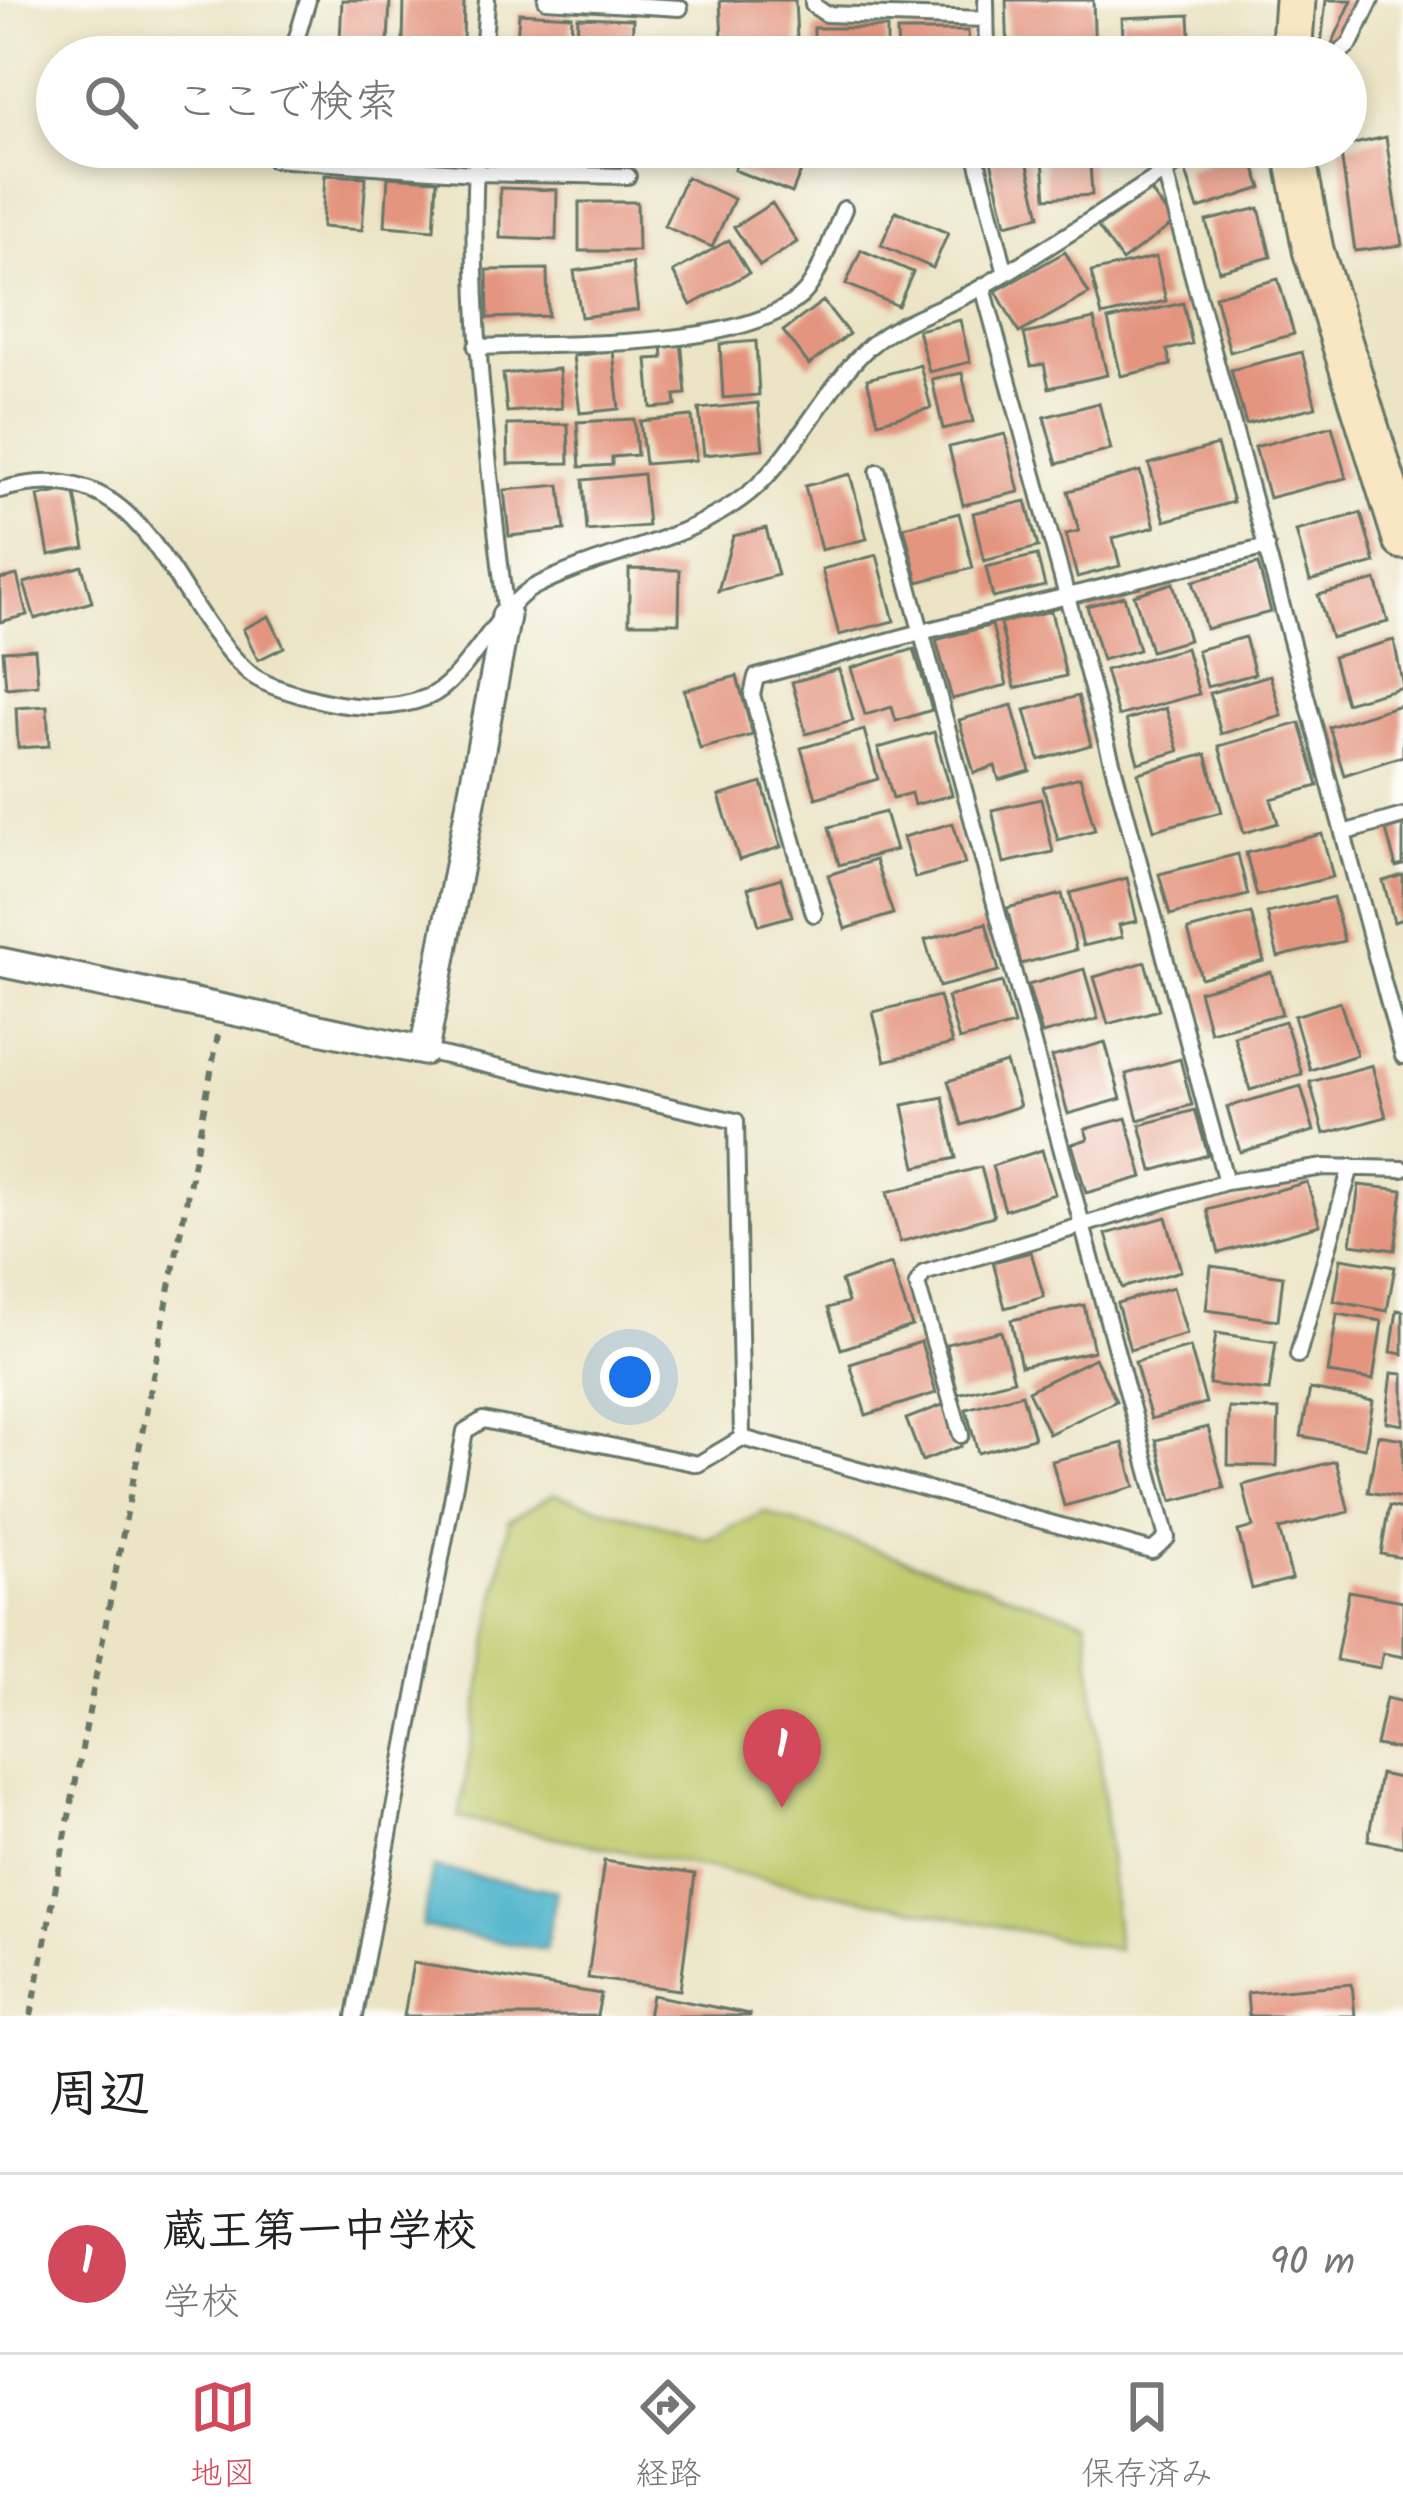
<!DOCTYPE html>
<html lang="ja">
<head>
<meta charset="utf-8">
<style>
	body { margin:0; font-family:Kalam,"Klee One",sans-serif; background:#f6f6f6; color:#222 }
	.you { position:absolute; left:630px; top:1377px; width:42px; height:42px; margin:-30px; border:9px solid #fff; border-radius:50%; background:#1a73e8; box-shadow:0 0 0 18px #1a73e833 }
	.badge { display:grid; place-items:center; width:78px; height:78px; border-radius:50%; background:#d1495b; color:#fff; font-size:39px; font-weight:700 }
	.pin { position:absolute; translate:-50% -99px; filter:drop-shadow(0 3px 6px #0008) }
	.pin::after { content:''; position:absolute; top:63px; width:42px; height:36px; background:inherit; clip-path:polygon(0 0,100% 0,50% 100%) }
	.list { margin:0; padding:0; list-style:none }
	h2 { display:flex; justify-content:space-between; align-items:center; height:156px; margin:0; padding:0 48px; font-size:51px }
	h2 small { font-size:39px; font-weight:400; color:#767676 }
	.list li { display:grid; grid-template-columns:78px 1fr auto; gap:36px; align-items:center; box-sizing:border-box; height:180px; padding:0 48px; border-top:3px solid #e0e0e0 }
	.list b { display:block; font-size:45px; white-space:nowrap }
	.list p { margin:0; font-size:39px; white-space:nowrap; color:#767676 }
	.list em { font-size:39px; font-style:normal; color:#767676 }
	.icon { flex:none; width:66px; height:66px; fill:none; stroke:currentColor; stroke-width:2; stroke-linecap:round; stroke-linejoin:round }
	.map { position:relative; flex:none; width:1403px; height:2016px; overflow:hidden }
	.search { position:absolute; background:#fff; box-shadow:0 6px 18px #0003; left:36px; right:36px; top:36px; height:132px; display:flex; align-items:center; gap:30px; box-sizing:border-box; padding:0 42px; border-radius:66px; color:#767676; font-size:45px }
	.sheet { height:336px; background:#fff }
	nav { display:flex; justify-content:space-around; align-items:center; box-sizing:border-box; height:168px; border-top:3px solid #e0e0e0; background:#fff; font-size:33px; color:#767676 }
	nav a { display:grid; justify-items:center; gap:6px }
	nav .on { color:#d1495b }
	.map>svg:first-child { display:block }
</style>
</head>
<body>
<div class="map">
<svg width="1403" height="2016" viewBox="0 0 1403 2016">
	<rect width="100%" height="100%" fill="#fdfcf7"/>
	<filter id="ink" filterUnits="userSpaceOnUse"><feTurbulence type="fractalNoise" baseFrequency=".00833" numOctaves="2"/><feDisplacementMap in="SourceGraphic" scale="24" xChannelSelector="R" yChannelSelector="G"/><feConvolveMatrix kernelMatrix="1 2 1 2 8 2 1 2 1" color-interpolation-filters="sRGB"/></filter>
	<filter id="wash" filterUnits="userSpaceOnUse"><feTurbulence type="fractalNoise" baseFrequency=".004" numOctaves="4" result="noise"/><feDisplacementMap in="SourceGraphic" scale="48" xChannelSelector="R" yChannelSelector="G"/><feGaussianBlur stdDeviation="2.7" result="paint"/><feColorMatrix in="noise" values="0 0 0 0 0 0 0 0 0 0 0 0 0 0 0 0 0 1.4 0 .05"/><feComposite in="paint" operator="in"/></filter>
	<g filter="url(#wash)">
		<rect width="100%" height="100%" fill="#ebe4c5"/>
		<path fill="#beca6c" stroke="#6e8450" stroke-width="3" d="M554 1494 708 1539 764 1512 1087 1621 1118 1950 459 1818 509 1520Z"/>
		<path fill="#4cb2ca" stroke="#36787f" stroke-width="3" d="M433 1868 557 1891 545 1950 422 1927Z"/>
		<g id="blocks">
			<path fill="#e49580" d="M342 0H390L388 43 340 40Z
				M404 0H464L463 45 403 43Z
				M745 0H795L798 57H723L720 1Z
				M1006 0H1093L1095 57H1008Z
				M1326 0H1352L1331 46 1321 45Z
				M519 13 572 16 570 57H516Z
				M1189 15 1191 57H1124L1122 18Z
				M578 17 633 19 632 57H576Z
				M814 28H887V57H814Z
				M897 31H968L969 57H898Z
				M1386 137 1402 245 1355 251 1340 147Z
				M744 147H791L808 154 792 193 734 170Z
				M882 147H932L928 162Z
				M1042 147H1089L1092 195 1046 198Z
				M1117 147H1150L1128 162Z
				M1024 148 1040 216 1006 224 990 156Z
				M1248 148 1262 188 1198 209 1185 169Z
				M325 175 366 177 362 230 322 227Z
				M388 177 437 180 434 230 385 226Z
				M686 177 734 199 712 247 664 226Z
				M500 188 557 190 556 240 500 238Z
				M1150 190 1174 223 1122 261 1098 227Z
				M579 202H637L638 251H579Z
				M772 203 797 242 760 266 734 227Z
				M1259 208 1271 257 1219 271 1206 221Z
				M896 211 948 233 933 268 881 245Z
				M729 240 749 273 691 305 673 272Z
				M861 250 913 272 898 306 846 284Z
				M1065 252 1089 294 1019 333 996 291Z
				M1156 257 1166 301 1102 316 1091 272Z
				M632 263 638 310 581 317 574 271Z
				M547 269 548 316 488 318 487 270Z
				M1278 279 1294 334 1230 352 1215 296Z
				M823 301 849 334 809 365 783 331Z
				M1183 303 1192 344 1167 350 1171 365 1121 376 1108 320Z
				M1094 319 1107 375 1049 388 1044 364 1031 366 1024 334Z
				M960 320 970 362 929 372 918 330Z
				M681 340 686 394 675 395 676 406 651 408 647 359 663 358 662 342Z
				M756 341 759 395 723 398 720 344Z
				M613 351 619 409 580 413 573 356Z
				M1302 352 1316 407 1246 424 1231 370Z
				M920 365 931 408 878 422 867 379Z
				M559 369 562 408 507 412 503 374Z
				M962 373 973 422 943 429 932 379Z
				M758 403 763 449 704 455 699 409Z
				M1099 403 1111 450 1057 464 1044 417Z
				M692 416 696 460 645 464 640 421Z
				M634 419 637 455 612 457V465L580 467 577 422Z
				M568 424 569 463 508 464 507 425Z
				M1332 426 1346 478 1269 498 1255 447Z
				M1005 434 1019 492 963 505 949 447Z
				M1217 445 1233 502 1165 521 1149 464Z
				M1140 471 1155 527 1113 538 1120 566 1077 577 1066 534 1079 531 1068 491Z
				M643 474 648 526 587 531 583 480Z
				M850 474 867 539 821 550 805 486Z
				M560 485 565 530 509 536 504 490Z
				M74 489 85 548 49 555 38 496Z
				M1026 501 1038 547 984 561 973 513Z
				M959 513 973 568 918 582 904 527Z
				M1361 513 1375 563 1310 581 1296 531Z
				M766 528 778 575 718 591 733 536Z
				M877 555 894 621 839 635 822 569Z
				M1037 555 1045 586 993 598 986 567Z
				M1258 564 1271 612 1206 629 1193 581Z
				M82 566 92 602 35 619 24 583Z
				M629 569 680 570 679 623H629Z
				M17 575 27 615 0 622V579Z
				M1376 580 1388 622 1331 638 1318 595Z
				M1173 583 1189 640 1151 651 1134 595Z
				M1124 596 1139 650 1102 660 1087 606Z
				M1051 611 1066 676 1015 688 1000 623Z
				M269 616 284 647 258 660 243 629Z
				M992 625 1007 685 952 699 936 640Z
				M1245 637 1255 674 1207 687 1197 650Z
				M1394 640 1403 687 1346 703 1333 657Z
				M1186 648 1199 694 1118 716 1105 670Z
				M35 649 38 685 6 688 3 651Z
				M914 649 932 710 896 721 892 707 865 715 851 668Z
				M839 669 853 721 806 734 792 682Z
				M1270 675 1282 716 1221 734 1210 693Z
				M737 676 753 735 700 749 684 690Z
				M1078 696 1091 745 1039 760 1025 710Z
				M1403 704V756L1344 775 1329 727Z
				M1012 705 1030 771 999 780 995 766 974 773 959 720Z
				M47 706 49 746 18 748 16 708Z
				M1166 708 1179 751 1138 763 1126 720Z
				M1300 723 1318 786 1271 799 1278 823 1244 833 1219 746Z
				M864 730 878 779 816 798 801 748Z
				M934 732 952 795 914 805 911 793 893 798 878 748Z
				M1206 754 1222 812 1154 830 1138 773Z
				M1080 777 1095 830 1058 840 1043 787Z
				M762 783 781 847 739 860 719 796Z
				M1041 799 1053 852 1004 863 992 810Z
				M885 812 896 850 839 865 829 827Z
				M953 823 965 864 915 878 903 837Z
				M1403 825V865L1396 867 1386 830Z
				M1322 834 1333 877 1257 896 1246 853Z
				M1238 854 1248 895 1170 915 1159 874Z
				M875 860 893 914 845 929 828 875Z
				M1403 875V919L1394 922 1383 881Z
				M781 878 792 916 759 925 748 888Z
				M1127 878 1137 921 1119 925 1122 937 1083 946 1070 893Z
				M1062 894 1076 950 1021 964 1007 908Z
				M1333 897 1344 941 1278 957 1267 913Z
				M1251 913 1264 961 1201 978 1188 930Z
				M986 923 999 971 939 987 925 940Z
				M1145 962 1159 1010 1108 1024 1094 977Z
				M1084 969 1098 1019 1042 1034 1028 985Z
				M1271 972 1282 1014 1210 1032 1199 991Z
				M1002 982 1014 1025 959 1040 947 997Z
				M939 996 952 1044 885 1061 873 1012Z
				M1340 1002 1357 1055 1310 1070 1294 1016Z
				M1285 1021 1302 1074 1250 1090 1234 1036Z
				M1105 1042 1121 1099 1068 1114 1052 1057Z
				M1180 1059 1192 1105 1138 1120 1126 1074Z
				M1006 1063 1020 1106 962 1125 948 1081Z
				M1372 1065 1386 1117 1324 1134 1310 1082Z
				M1301 1086 1314 1131 1240 1152 1227 1107Z
				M943 1097 956 1158 916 1167 903 1105Z
				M1195 1110 1208 1155 1152 1171 1140 1125Z
				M1126 1118 1143 1177 1086 1193 1072 1144 1088 1139 1085 1129Z
				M1042 1150 1055 1194 1005 1210 992 1166Z
				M981 1167 994 1216 900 1242 887 1192Z
				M1307 1182 1320 1225 1219 1253 1207 1210Z
				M1359 1185 1403 1190 1395 1250 1351 1244Z
				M1166 1217 1181 1271 1122 1288 1106 1234Z
				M1031 1252 1044 1297 1005 1308 993 1262Z
				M1341 1258 1395 1267 1387 1311 1334 1301Z
				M891 1264 912 1326 841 1349 828 1308 848 1302 841 1281Z
				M1211 1266 1283 1276 1278 1320 1206 1310Z
				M1173 1287 1187 1334 1130 1350 1117 1303Z
				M1084 1305 1094 1351 1021 1366 1011 1320Z
				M1397 1310 1403 1311V1354L1391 1352Z
				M1337 1314 1382 1321 1373 1380 1328 1373Z
				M1001 1331 1014 1380 958 1394 946 1344Z
				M1216 1333 1276 1342 1269 1391 1209 1384Z
				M921 1342 936 1393 866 1415 850 1364Z
				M1190 1347 1206 1403 1151 1419 1135 1362Z
				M1095 1358 1116 1401 1049 1434 1028 1391Z
				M1392 1373 1403 1374V1425L1386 1422Z
				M1310 1389 1373 1401 1365 1448 1301 1436Z
				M1022 1394 1034 1438 978 1453 966 1409Z
				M945 1404 961 1446 922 1461 906 1419Z
				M1229 1408 1279 1410 1277 1466 1228 1465Z
				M1208 1427 1224 1488 1172 1501 1156 1440Z
				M1378 1435 1403 1439V1498L1368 1492Z
				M1123 1443 1135 1487 1064 1506 1052 1461Z
				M1336 1461 1349 1512 1279 1529 1292 1579 1252 1589 1238 1531 1253 1527 1243 1485Z
				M1389 1506 1403 1509V1558L1381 1554Z
				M1349 1591 1403 1601V1657L1383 1653 1380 1668 1336 1660Z
				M1386 1698 1403 1702V1750L1376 1745Z
				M1380 1774 1403 1779V1847L1368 1840Z
				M604 1861 695 1874 680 1990 588 1978Z
				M413 1963 601 1994 597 2016H404Z
				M1352 1984 1355 2016H1249L1247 1993Z
				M652 1995 750 2014V2016H648Z"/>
		</g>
	</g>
	<g filter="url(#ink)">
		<use href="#blocks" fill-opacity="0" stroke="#667767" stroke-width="3"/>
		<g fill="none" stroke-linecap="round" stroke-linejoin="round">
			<g stroke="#667767" stroke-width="20">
				<path id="service" d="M546 0 680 8
					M813 0V5L826 14 986 19
					M986 0 987 57
					M291 57 308 0
					M483 57 487 0
					M1335 57 1350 44 1371 0
					M271 147 273 159 475 173 628 176
					M477 147C467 305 488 459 506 616
					M974 147 1005 270
					M1165 172 1403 1056
					M983 287 1226 1182
					M476 347C557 343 751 351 805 292 820 275 834 231 844 209
					M0 490C147 448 163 593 247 671 261 684 286 691 304 696 345 708 388 713 428 697 466 681 498 606 534 587 604 551 687 543 749 493 795 456 826 385 870 346 903 318 946 308 982 287 1058 243 1130 193 1204 147
					M1343 833 1403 816
					M814 914 752 695 756 677 921 632 1267 547
					M424 1051 736 1121 742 1438
					M1298 1355 1351 1167
					M961 1435 917 1284 924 1273 1226 1182 1324 1167 1403 1169
					M355 2016 465 1431 483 1420 698 1464 742 1438 1152 1551 1167 1538 878 472"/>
			</g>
			<g stroke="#667767" stroke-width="33">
				<path id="minor" d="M0 962 424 1051 506 616"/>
			</g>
			<g stroke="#667767" stroke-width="45">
				<path id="secondary" d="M1291 57 1295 0
					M1293 147 1313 250 1403 539"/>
			</g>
			<path stroke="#667767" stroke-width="6" stroke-dasharray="9 9" stroke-linecap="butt" d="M31 2016 218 1035"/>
			<use href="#service" stroke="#fff" stroke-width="14"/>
			<use href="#minor" stroke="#fff" stroke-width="27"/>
			<use href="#secondary" stroke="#f9e7c3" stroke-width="39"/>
		</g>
	</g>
</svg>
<div class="you"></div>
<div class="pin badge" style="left:782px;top:1808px">1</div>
<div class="search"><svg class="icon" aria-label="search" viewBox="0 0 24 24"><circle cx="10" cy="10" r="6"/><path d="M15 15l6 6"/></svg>ここで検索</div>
</div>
<section class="sheet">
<h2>周辺<small></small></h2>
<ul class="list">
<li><span class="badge">1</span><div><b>蔵王第一中学校</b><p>学校</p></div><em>90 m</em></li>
</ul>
</section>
<nav>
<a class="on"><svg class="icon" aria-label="map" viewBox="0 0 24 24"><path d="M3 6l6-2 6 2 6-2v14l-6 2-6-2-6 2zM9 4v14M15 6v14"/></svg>地図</a>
<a><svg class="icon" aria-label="directions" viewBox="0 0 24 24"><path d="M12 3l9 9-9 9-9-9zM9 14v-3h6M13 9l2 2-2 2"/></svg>経路</a>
<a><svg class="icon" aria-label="saved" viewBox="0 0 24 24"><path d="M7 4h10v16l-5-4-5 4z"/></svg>保存済み</a>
</nav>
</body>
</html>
